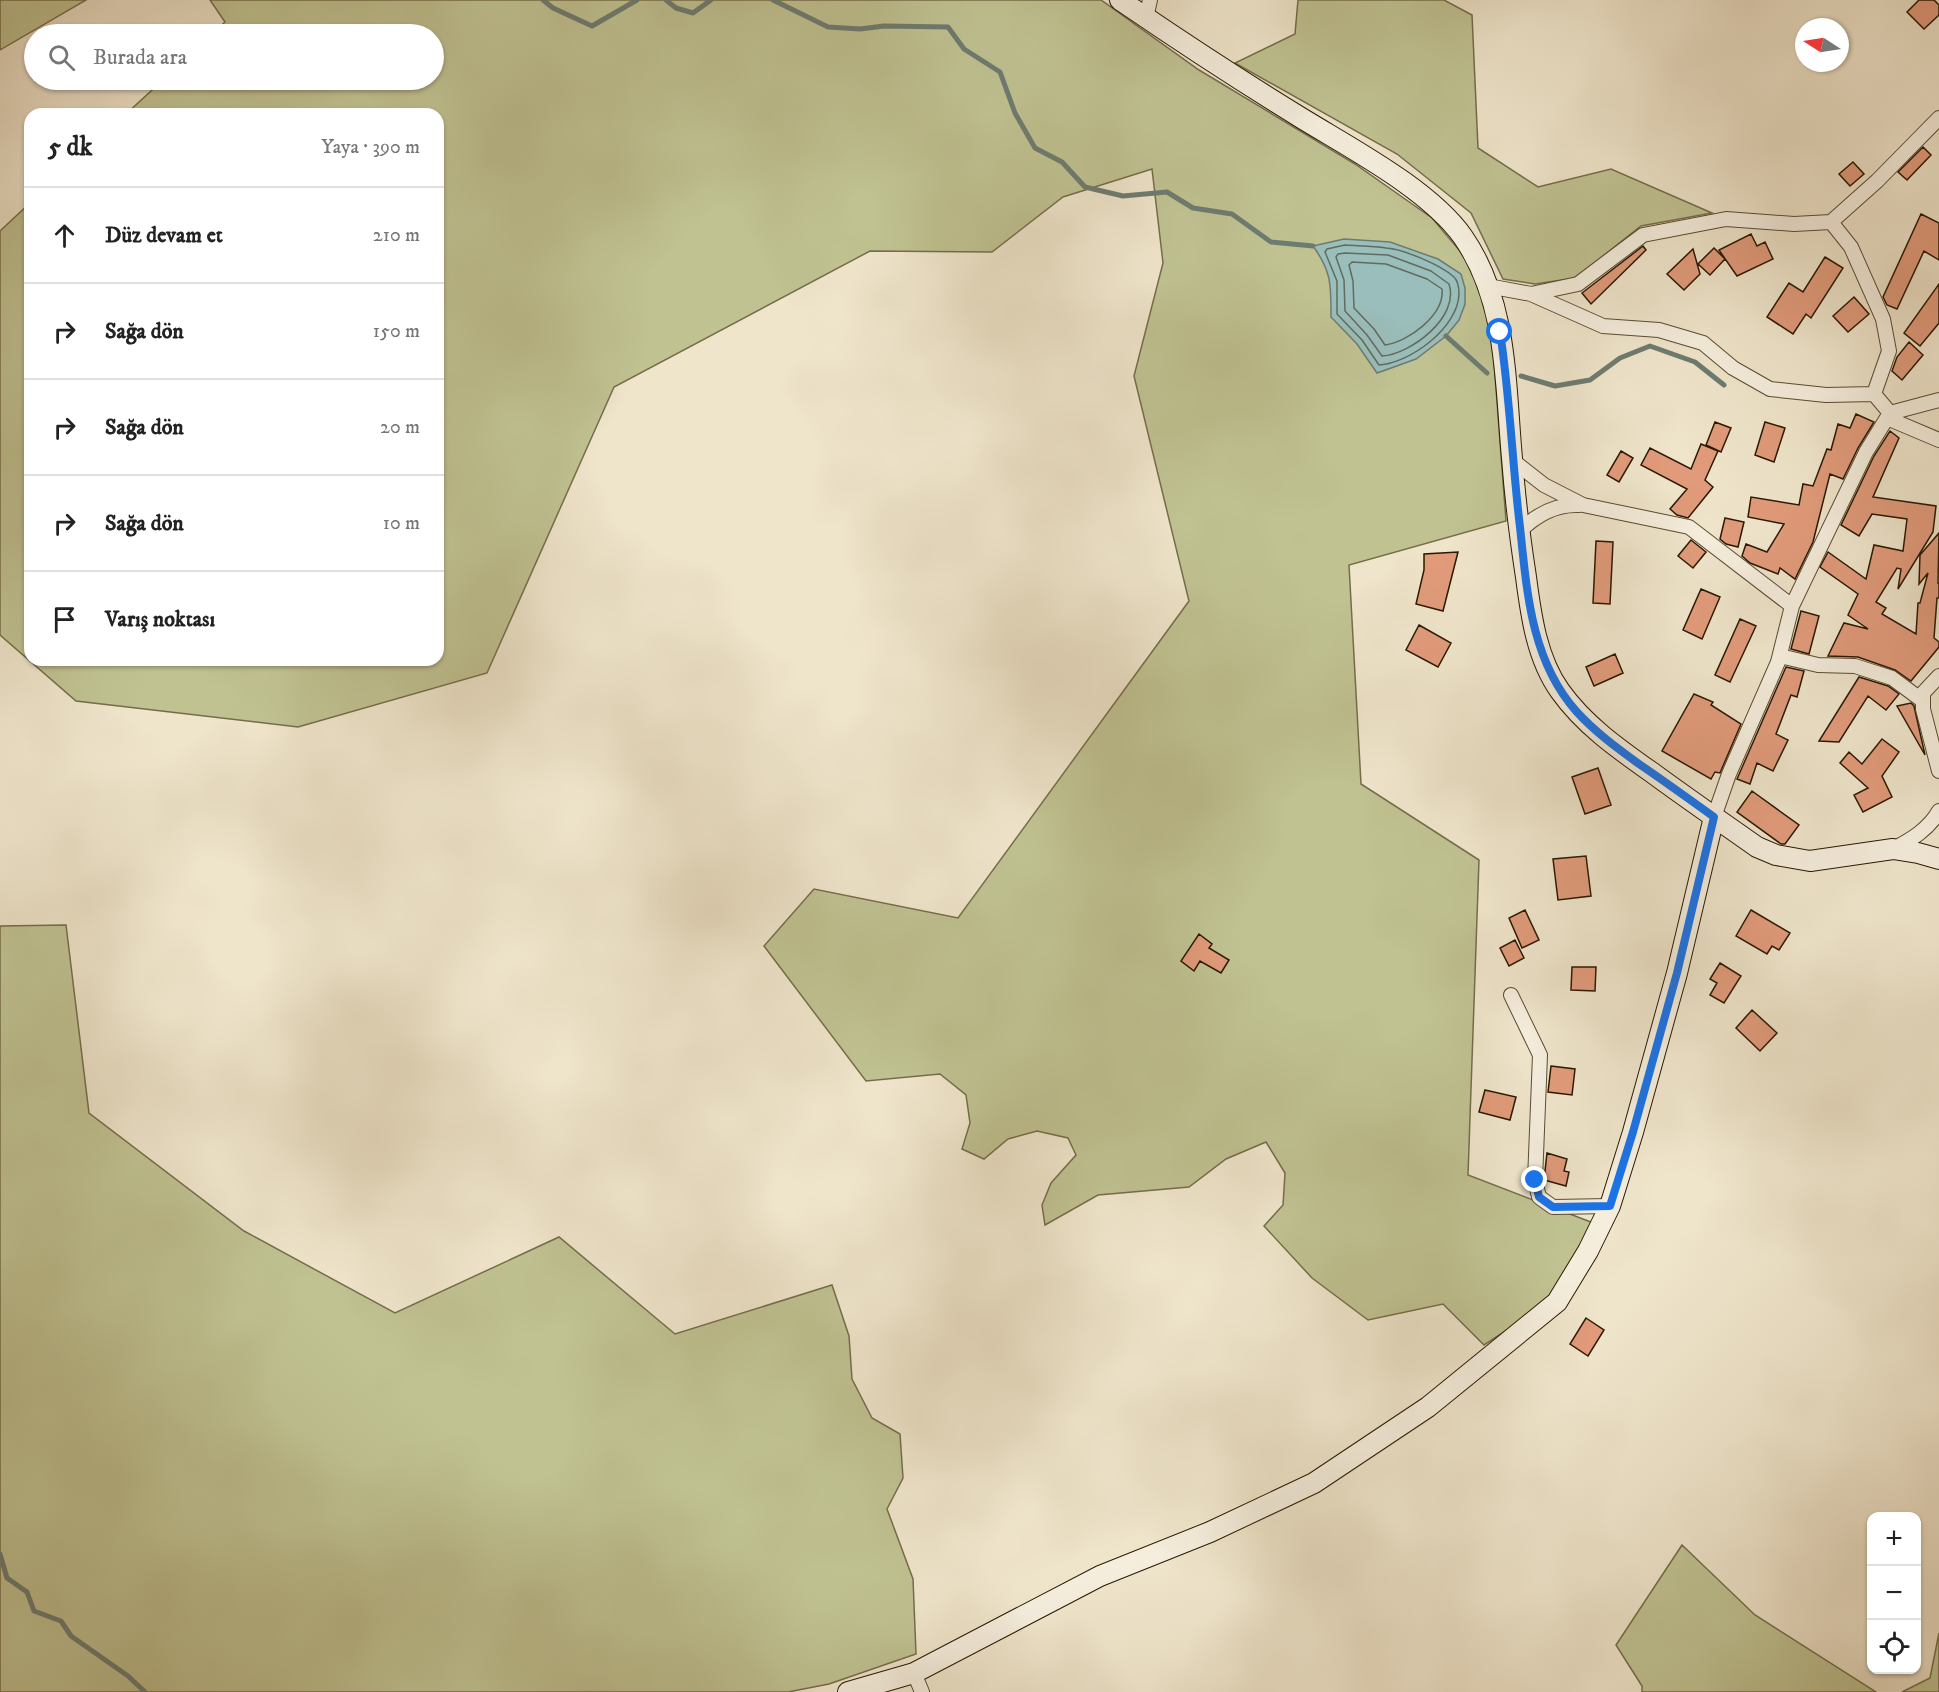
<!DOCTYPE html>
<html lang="tr">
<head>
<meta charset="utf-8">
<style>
	body { margin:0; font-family:"IM FELL DW Pica",serif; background:#f2f2f2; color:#222 }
	.controls { position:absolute; right:18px; bottom:18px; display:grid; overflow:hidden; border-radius:12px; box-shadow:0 2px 4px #0004 }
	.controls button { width:54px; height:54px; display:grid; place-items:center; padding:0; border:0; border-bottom:2px solid #e0e0e0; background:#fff; color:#222; font:30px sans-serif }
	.compass { position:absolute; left:1795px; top:18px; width:54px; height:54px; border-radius:50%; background:#fff; box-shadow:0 2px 4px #0004; rotate:282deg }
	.stop { position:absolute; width:18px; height:18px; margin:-14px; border:4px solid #1a73e8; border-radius:50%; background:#fff }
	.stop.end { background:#1a73e8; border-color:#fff; box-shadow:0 2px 6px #0008 }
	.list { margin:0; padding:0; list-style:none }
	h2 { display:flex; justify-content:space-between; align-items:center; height:78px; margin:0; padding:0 24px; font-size:26px }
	h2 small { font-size:20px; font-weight:400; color:#767676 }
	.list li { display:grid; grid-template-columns:39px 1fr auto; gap:18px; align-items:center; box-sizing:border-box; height:96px; padding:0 24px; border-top:2px solid #e0e0e0 }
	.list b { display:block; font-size:22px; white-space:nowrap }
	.list em { font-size:20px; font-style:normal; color:#767676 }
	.icon { flex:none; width:33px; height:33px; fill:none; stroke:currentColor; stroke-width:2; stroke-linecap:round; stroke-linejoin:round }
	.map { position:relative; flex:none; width:1939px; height:1692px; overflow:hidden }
	.search { position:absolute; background:#fff; box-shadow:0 2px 4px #0004; left:24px; top:24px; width:420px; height:66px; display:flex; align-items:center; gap:15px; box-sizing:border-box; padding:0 21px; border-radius:33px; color:#767676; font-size:22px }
	.panel { position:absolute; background:#fff; box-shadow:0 2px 4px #0004; left:24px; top:108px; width:420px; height:558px; border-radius:18px }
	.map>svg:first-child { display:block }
</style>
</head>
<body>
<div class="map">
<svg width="1939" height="1692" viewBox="0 0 1939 1692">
	<rect width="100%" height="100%" fill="#efe5cb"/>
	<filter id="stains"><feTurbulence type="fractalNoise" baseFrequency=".00333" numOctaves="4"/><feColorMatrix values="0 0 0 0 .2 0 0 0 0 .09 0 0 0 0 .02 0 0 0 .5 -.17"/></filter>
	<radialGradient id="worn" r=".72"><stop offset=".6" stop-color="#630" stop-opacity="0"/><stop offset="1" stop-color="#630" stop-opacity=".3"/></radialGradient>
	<path fill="#c0c292" stroke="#756d4a" stroke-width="1.5" d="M0 0H86L0 50Z
		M210 0H1101L1199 70 1355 164 1432 218 1465 257 1490 309 1506 521 1349 565 1361 784 1479 860 1468 1175 1596 1224 1553 1300 1484 1345 1443 1304 1368 1320 1312 1278 1264 1226 1283 1205 1285 1173 1266 1142 1226 1159 1189 1187 1098 1195 1045 1225 1042 1205 1051 1183 1076 1155 1068 1138 1037 1131 1008 1139 984 1159 962 1149 970 1123 966 1095 940 1074 866 1081 764 946 814 889 958 918 1189 601 1134 376 1163 263 1152 169 1063 197 992 252 870 251 614 387 487 673 298 727 76 701 0 635V231L30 203V660H438V114H126L163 80H434V34H212L225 22Z
		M1298 0H1444L1472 15 1478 148 1538 187 1611 169 1712 213 1641 226 1575 278 1535 284 1503 279 1471 213 1397 154 1235 63 1295 34Z
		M66 925 89 1113 244 1231 395 1313 559 1237 675 1334 832 1285 849 1336 852 1379 872 1418 900 1434 903 1478 887 1509 913 1579 916 1654 829 1684 788 1692H0V926Z
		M1682 1545 1755 1615 1876 1692H1642V1686L1616 1645Z
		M1939 1633V1692H1902L1930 1678Z"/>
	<path fill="#9abebb" stroke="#6d7c71" stroke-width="1.5" d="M1344 239 1390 242 1438 259 1461 274 1465 288V304L1459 320 1446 336 1416 359 1377 373 1357 344 1331 317C1331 286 1332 272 1313 246Z"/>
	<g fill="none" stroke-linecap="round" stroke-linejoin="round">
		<path stroke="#626b5e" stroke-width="1.5" d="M1345 245C1359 246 1373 246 1386 248 1403 249 1441 265 1454 277 1458 281 1459 288 1459 294 1458 328 1410 363 1379 365L1362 340 1337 314V281L1325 252 1327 249Z
			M1345 253 1388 255 1431 271 1449 284C1460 317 1411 354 1382 356L1367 335 1345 311 1344 280 1336 257 1338 254Z
			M1352 262 1386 264 1427 279 1442 289C1445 315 1408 342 1385 345L1374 329 1354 308 1353 281 1349 265Z"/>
		<path stroke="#6d7c71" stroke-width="5" d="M543 0 553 8 592 26 637 0
			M666 0 676 8 693 13 711 0
			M773 0 828 27 860 29 884 26 948 27 964 49 1000 72 1015 113 1035 148 1062 162 1085 187 1123 196 1167 192 1193 208 1232 214 1271 242 1313 246
			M1446 336 1487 373
			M1521 376 1555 386 1590 380 1620 358 1650 346 1695 362 1724 385
			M0 1554 7 1578 27 1592 34 1611 61 1621 71 1636 128 1676 145 1692"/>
	</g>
	<path fill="#e19b7b" stroke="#2a1801" stroke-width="1.5" d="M1919 0H1934L1939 5V15L1924 29 1907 12Z
		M1923 147 1931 155 1907 180 1898 172Z
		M1853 162 1864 174 1850 186 1839 174Z
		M1921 214 1939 223V260L1924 251 1897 309 1887 305 1883 297Z
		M1751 234 1757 246 1765 242 1773 259 1737 276 1719 250Z
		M1643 246 1646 250 1591 304 1582 293Z
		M1714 248 1725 259 1710 275 1698 264Z
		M1693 249 1700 274 1684 290 1667 274Z
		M1825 257 1843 268 1811 318 1806 314 1793 334 1767 317 1789 283 1803 292Z
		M1939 284V323L1920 346 1904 333Z
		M1854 297 1869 314 1848 332 1833 316Z
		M1909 342 1923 355 1902 380 1892 371 1897 357Z
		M1856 414 1874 422 1858 448 1843 479 1830 474 1813 542 1795 579 1780 568 1778 574 1750 563 1742 556 1746 544 1767 552 1784 524 1748 517 1751 497 1799 505 1803 484 1813 486 1827 449 1831 450 1838 424 1850 428Z
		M1715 422 1731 428 1721 452 1706 445Z
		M1765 422 1785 428 1774 462 1755 455Z
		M1890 431 1899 438 1873 497 1936 506 1933 532 1898 589 1901 569 1897 568 1876 602 1886 608 1882 614 1916 634 1918 603H1920L1928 573 1919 584 1920 555 1939 533 1938 583H1939V598H1937L1934 638 1939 642V647L1911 681 1895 670 1858 657 1828 656 1844 623 1868 629 1848 615 1858 594 1820 567 1828 552 1866 579 1874 545 1903 551 1907 519 1872 514 1859 536 1841 525 1874 456Z
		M1701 444 1718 451 1705 480 1713 487 1688 518 1677 515 1670 509 1687 489 1641 465 1650 448 1691 469Z
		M1621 451 1633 458 1619 482 1607 475Z
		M1725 518 1744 522 1738 547 1726 544 1720 539Z
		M1691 540 1706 552 1693 568 1678 556Z
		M1596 541 1613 542 1610 604 1593 603Z
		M1458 552 1443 611 1416 604 1424 570V554Z
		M1701 589 1720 597 1702 639 1683 630Z
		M1801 611 1819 616 1809 654 1791 649Z
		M1740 619 1756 626 1730 682 1715 675Z
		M1419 625 1451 643 1438 667 1406 650Z
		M1615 654 1623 673 1594 686 1586 667Z
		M1786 667 1804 671 1797 697 1791 695 1776 734 1788 740 1773 771 1757 763 1750 784 1737 779Z
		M1859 677 1888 686 1899 694 1886 710 1868 696 1839 742 1819 741Z
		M1694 694 1713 702 1711 705 1741 724 1720 773 1715 772 1711 779 1662 751Z
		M1911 703 1914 706 1925 755 1897 706Z
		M1882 739 1899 752 1882 776 1892 797 1863 812 1854 795 1868 788 1840 763 1849 752 1862 764Z
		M1598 768 1611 805 1585 814 1572 777Z
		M1752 791 1799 825 1785 844H1781L1737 812Z
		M1586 856 1591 896 1558 900 1553 859Z
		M1525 910 1539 940 1522 948 1509 918Z
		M1751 910 1790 933 1779 950 1772 946 1767 954 1736 936Z
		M1199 934 1212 944 1209 948 1229 960 1221 973 1200 961 1194 971 1181 961Z
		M1515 940 1524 958 1509 966 1500 948Z
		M1720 963 1741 976 1724 1003 1710 995 1717 983 1710 979Z
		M1572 967H1596L1595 991 1571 990Z
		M1752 1010 1777 1033 1760 1051 1736 1028Z
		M1551 1066 1575 1069 1572 1095 1548 1092Z
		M1485 1090 1516 1097 1510 1120 1479 1112Z
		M1547 1153 1567 1159 1564 1171 1569 1172 1566 1186 1544 1180Z
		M1586 1318 1604 1330 1588 1356 1570 1344Z"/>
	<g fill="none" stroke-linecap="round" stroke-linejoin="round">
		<g stroke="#5b4b34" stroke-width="16">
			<path id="street" d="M1146 18 1150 0
				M1831 222 1851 247 1883 319 1889 351 1874 394
				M1488 286 1531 294 1603 326 1659 330 1703 343 1733 368 1770 389 1826 395 1874 394 1890 413
				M1531 294 1578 284 1643 235 1726 219 1794 224 1831 222 1877 181 1939 118
				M1887 418 1939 440
				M1512 460 1544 485 1583 505 1689 527 1792 606
				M1520 531C1536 515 1556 504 1579 505
				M1780 656 1818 665 1855 666 1892 678 1923 701
				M1939 676 1923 693V709L1939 771
				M1714 817 1729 774 1778 662 1792 606 1866 452 1890 413 1939 400
				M1893 849C1911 840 1929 829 1939 811
				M1511 995 1540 1055 1535 1180 1539 1197 1553 1207 1610 1206
				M914 1673 922 1692"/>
		</g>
		<g stroke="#2a1801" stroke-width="22">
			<path id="secondary" d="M1120 0C1180 41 1241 81 1303 119 1352 149 1430 190 1463 237 1508 302 1505 383 1512 458 1515 498 1520 538 1526 577 1531 616 1537 659 1560 691 1585 726 1620 750 1654 774 1688 799 1723 823 1757 847L1776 855 1810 861 1893 849 1918 853 1939 859
				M848 1692 914 1673 1100 1576 1210 1532 1314 1483 1428 1407 1557 1302 1588 1251 1610 1206 1633 1132 1677 973 1714 817"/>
		</g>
		<use href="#street" stroke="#f5eedd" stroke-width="14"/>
		<use href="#secondary" stroke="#f5eedd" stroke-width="20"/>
	</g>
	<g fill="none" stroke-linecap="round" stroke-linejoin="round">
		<path stroke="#1a73e8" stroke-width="8" d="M1500 332C1510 396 1512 462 1520 527 1527 592 1531 660 1576 711 1595 732 1617 748 1639 764 1664 781 1689 799 1714 817L1677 973 1633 1132 1610 1206 1553 1207 1539 1197 1535 1180"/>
	</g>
	<rect width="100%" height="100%" filter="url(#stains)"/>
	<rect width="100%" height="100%" fill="url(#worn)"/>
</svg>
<div class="controls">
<button>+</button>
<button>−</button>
<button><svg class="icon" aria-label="locate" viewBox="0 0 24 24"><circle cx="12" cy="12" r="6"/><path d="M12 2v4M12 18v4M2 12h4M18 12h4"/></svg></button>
</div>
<svg class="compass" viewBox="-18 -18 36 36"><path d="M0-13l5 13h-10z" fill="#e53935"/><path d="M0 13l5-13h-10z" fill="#767676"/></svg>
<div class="stop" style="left:1500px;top:332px"></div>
<div class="stop end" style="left:1535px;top:1180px"></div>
<div class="search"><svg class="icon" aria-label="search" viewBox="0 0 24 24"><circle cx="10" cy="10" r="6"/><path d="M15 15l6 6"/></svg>Burada ara</div>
<section class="panel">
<h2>5 dk<small>Yaya · 390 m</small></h2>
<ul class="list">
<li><svg class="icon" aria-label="ahead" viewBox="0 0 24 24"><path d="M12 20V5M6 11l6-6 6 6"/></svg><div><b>Düz devam et</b></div><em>210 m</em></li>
<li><svg class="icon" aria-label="right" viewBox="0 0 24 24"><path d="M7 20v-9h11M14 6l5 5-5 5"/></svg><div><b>Sağa dön</b></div><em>150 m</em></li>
<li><svg class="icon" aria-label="right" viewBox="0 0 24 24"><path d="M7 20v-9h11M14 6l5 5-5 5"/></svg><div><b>Sağa dön</b></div><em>20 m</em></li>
<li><svg class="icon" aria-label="right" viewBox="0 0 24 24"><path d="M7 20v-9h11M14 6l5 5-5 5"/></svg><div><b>Sağa dön</b></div><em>10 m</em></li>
<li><svg class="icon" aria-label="arrive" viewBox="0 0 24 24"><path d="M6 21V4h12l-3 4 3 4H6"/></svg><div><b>Varış noktası</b></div></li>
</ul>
</section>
</div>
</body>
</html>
